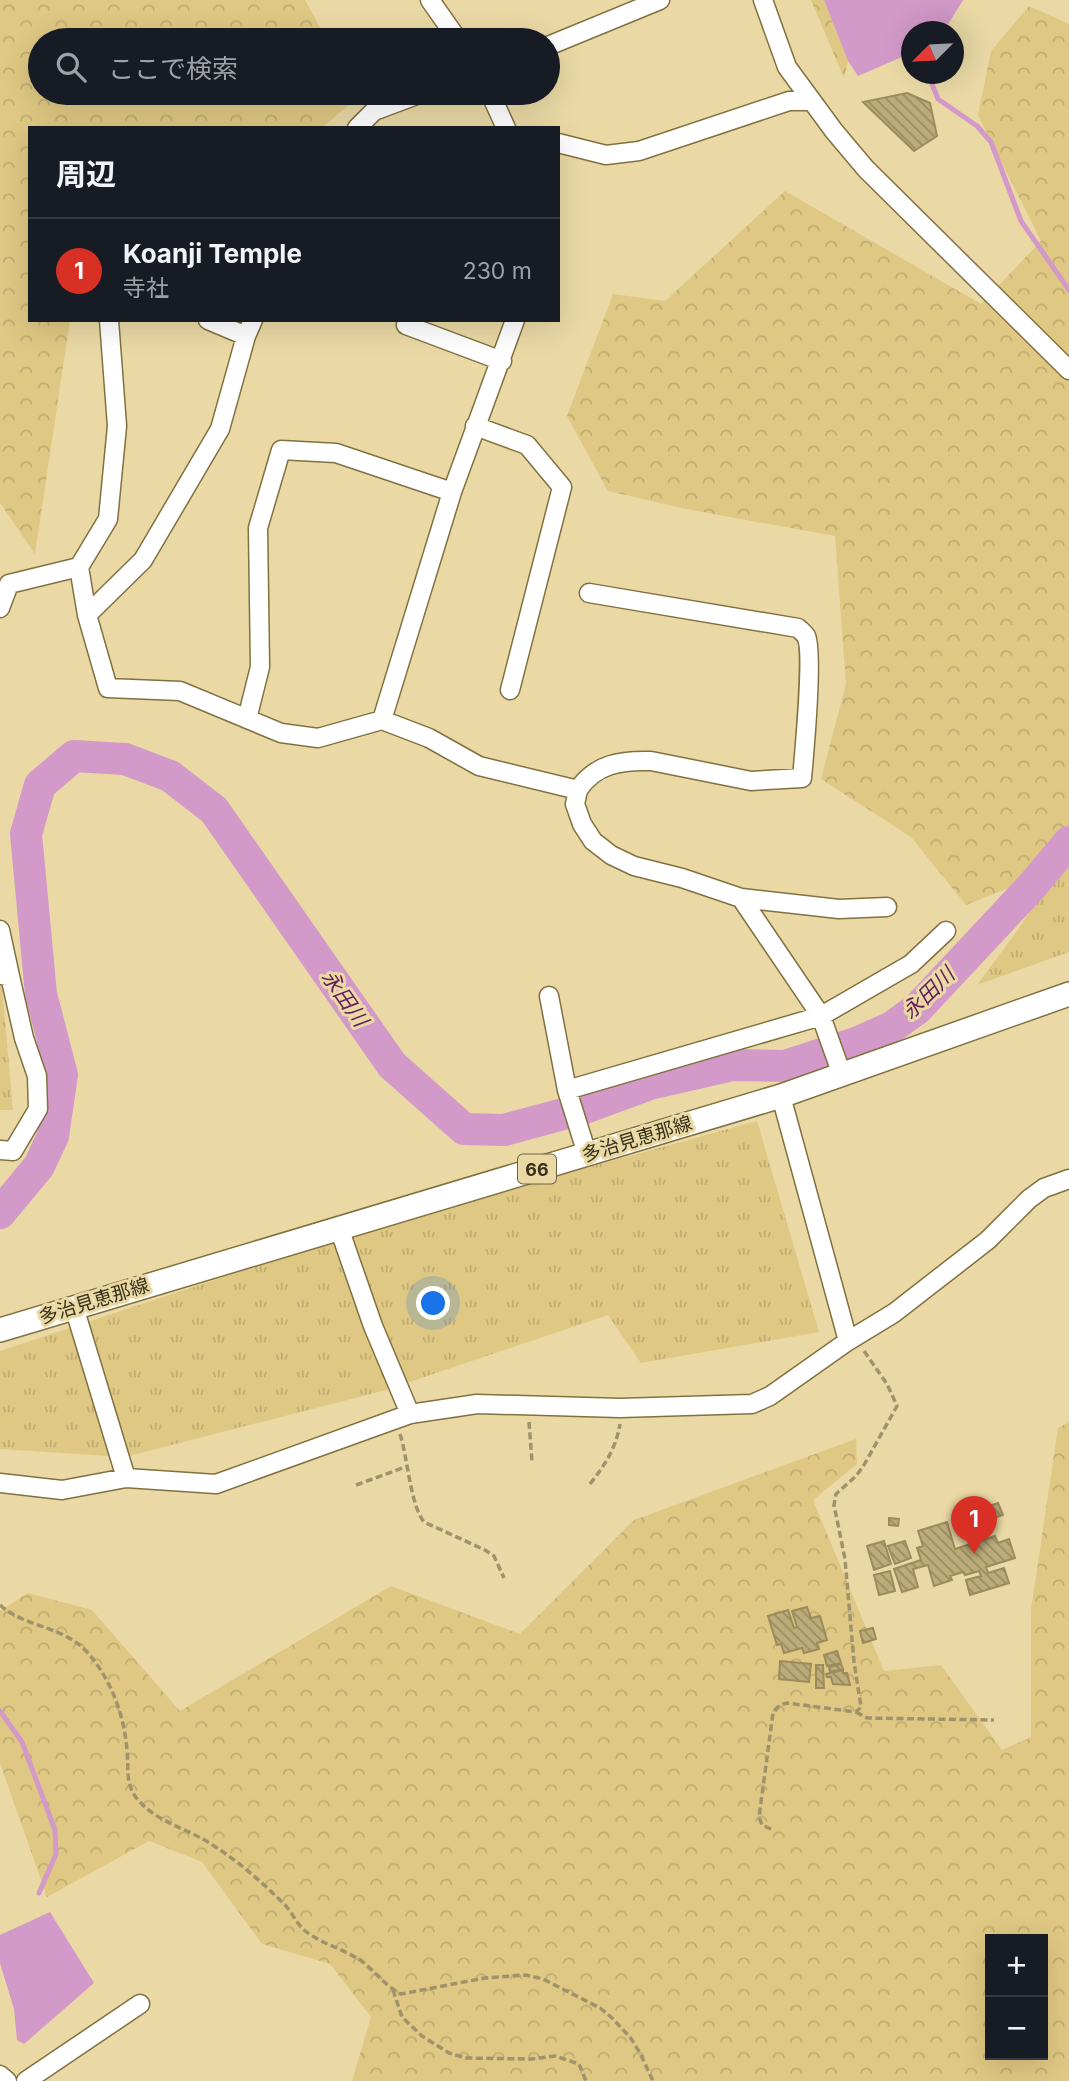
<!DOCTYPE html>
<html lang="ja">
<head>
<meta charset="utf-8">
<style>
	body { margin:0; font-family:Inter,"Noto Sans JP",sans-serif; background:#242831; color:#f1f3f6 }
	.controls { position:absolute; right:21px; bottom:21px; display:grid; overflow:hidden; border-radius:0px; box-shadow:0 7px 28px #0002 }
	.controls button { width:63px; height:63px; display:grid; place-items:center; padding:0; border:0; border-bottom:2px solid #363941; background:#171b24; color:#f1f3f6; font:35px sans-serif }
	.compass { position:absolute; left:901px; top:21px; width:63px; height:63px; border-radius:50%; background:#171b24; box-shadow:0 7px 28px #0002; rotate:246deg }
	.you { position:absolute; left:434px; top:1304px; width:24px; height:24px; margin:-18px; border:5px solid #fff; border-radius:50%; background:#1a73e8; box-shadow:0 0 0 10px #1a73e833 }
	.badge { display:grid; place-items:center; width:46px; height:46px; border-radius:50%; background:#d93025; color:#fff; font-size:23px; font-weight:700 }
	.pin { position:absolute; translate:-50% -58px; filter:drop-shadow(0 2px 4px #0008) }
	.pin::after { content:''; position:absolute; top:37px; width:24px; height:21px; background:inherit; clip-path:polygon(0 0,100% 0,50% 100%) }
	.list { margin:0; padding:0; list-style:none }
	h2 { display:flex; justify-content:space-between; align-items:center; height:91px; margin:0; padding:0 28px; font-size:30px }
	h2 small { font-size:23px; font-weight:400; color:#9ea1a6 }
	.list li { display:grid; grid-template-columns:46px 1fr auto; gap:21px; align-items:center; box-sizing:border-box; height:105px; padding:0 28px; border-top:2px solid #363941 }
	.list b { display:block; font-size:26px; white-space:nowrap }
	.list p { margin:0; font-size:23px; white-space:nowrap; color:#9ea1a6 }
	.list em { font-size:23px; font-style:normal; color:#9ea1a6 }
	.icon { flex:none; width:38px; height:38px; fill:none; stroke:currentColor; stroke-width:2; stroke-linecap:round; stroke-linejoin:round }
	.map { position:relative; flex:none; width:1069px; height:2081px; overflow:hidden }
	.search { position:absolute; background:#171b24; box-shadow:0 7px 28px #0002; left:28px; top:28px; width:532px; height:77px; display:flex; align-items:center; gap:18px; box-sizing:border-box; padding:0 24px; border-radius:38px; color:#9ea1a6; font-size:26px }
	.panel { position:absolute; background:#171b24; box-shadow:0 7px 28px #0002; left:28px; top:126px; width:532px; height:196px; border-radius:0px }
	.map>svg:first-child { display:block }
</style>
</head>
<body>
<div class="map">
<svg width="1069" height="2081" viewBox="0 0 1069 2081">
	<defs>
		<pattern id="grass-tufts" width="24" height="20" patternUnits="userSpaceOnUse" patternTransform="scale(1.75)"><rect width="24" height="20" fill="#dfc883"/><path d="M3 7l-1-3M5 7V3M7 7l1-3M15 17l-1-3M17 17v-4M19 17l1-3" fill="none" stroke="#c0ac71"/></pattern>
		<pattern id="forest-crowns" width="20" height="18" patternUnits="userSpaceOnUse" patternTransform="scale(1.75)"><rect width="20" height="18" fill="#dfc883"/><path d="M2 6a3 3 0 1 1 6 0M12 15a3 3 0 1 1 6 0" fill="none" stroke="#c0ac71"/></pattern>
		<pattern id="building-back-hatch" width="6" height="6" patternUnits="userSpaceOnUse" patternTransform="scale(1.75)"><rect width="6" height="6" fill="#bcac79"/><path d="M-1 5l2 2M0 0l6 6M5-1l2 2" fill="none" stroke="#9a8c62"/></pattern>
	</defs>
	<rect width="100%" height="100%" fill="#ead9a5"/>
	<path fill="url(#grass-tufts)" d="M1069 851V952L977 985 1017 931Z
		M0 967 1 976 13 1110H0Z
		M757 1121 819 1332 641 1363 608 1315 386 1390 125 1457 0 1449V1351L390 1222Z"/>
	<path fill="url(#forest-crowns)" fill-rule="evenodd" d="M0 0H305L327 40H40V93H356L358 97 322 128H30V320H70L35 554 0 503Z
		M811 0H824L848 61 844 78Z
		M1029 6 1069 24V845L1038 876 966 905 911 837 821 779 846 684 835 536 686 509 608 491 567 416 613 294 665 301 785 191 981 304 1041 241 978 115 991 51Z
		M1069 1422V2081H352L371 2017 330 1964 262 1944 202 1862 149 1841 47 1897 0 1763V1611L28 1593 92 1610 180 1711 391 1586 520 1634 634 1520 856 1439 857 1464 813 1500 884 1671 941 1665 1002 1750 1031 1737V1610L1058 1428ZM990 1939H1043V2055H990Z"/>
	<path fill="#d299c9" d="M824 0H963L944 31 912 32 911 53 858 76 848 61Z
		M50 1912 94 1983 24 2044 17 2040 14 2009 0 1963V1935Z"/>
	<g fill="none" stroke-linecap="round" stroke-linejoin="round">
		<path stroke="#d299c9" stroke-width="5" d="M928 74 938 99 977 126 991 142 1021 221 1069 290
			M0 1711 22 1742 55 1830 56 1854 39 1893"/>
		<path stroke="#d299c9" stroke-width="32" d="M0 1213 39 1166 53 1136 62 1075 41 994 26 834 40 785 74 756 125 759 170 776 214 810 392 1065 464 1129 504 1130 582 1109 650 1084 733 1065 785 1066 856 1043 892 1027 917 1009 1032 886 1069 842"/>
	</g>
	<path fill="url(#building-back-hatch)" stroke="#9d8c5b" stroke-width="2" d="M907 93 930 103 937 136 914 151 863 102Z
		M998 1503 1003 1515 991 1519 986 1507Z
		M889 1518 899 1519 898 1526 889 1525Z
		M947 1522 955 1549 995 1536 998 1543 1009 1539 1015 1558 986 1567 988 1573 1004 1568 1009 1583 970 1595 966 1580 981 1576 979 1571 965 1575 963 1572 950 1576 952 1580 934 1586 928 1565 913 1569 918 1587 902 1592 894 1569 921 1560 917 1548 923 1546 918 1531Z
		M884 1541 891 1564 874 1570 867 1546Z
		M905 1541 911 1558 895 1564 888 1546Z
		M890 1571 895 1591 879 1595 874 1575Z
		M807 1607 811 1618 820 1616 827 1640 817 1643 819 1649 804 1653 802 1648 784 1653 781 1644 777 1645 768 1616 788 1610 794 1628 797 1627 792 1611Z
		M873 1628 876 1639 863 1643 860 1631Z
		M837 1651 841 1663 827 1666 824 1655Z
		M780 1661 811 1664 809 1682 779 1679Z
		M841 1664 843 1669 830 1672 829 1667Z
		M816 1665H823L824 1688H816Z
		M843 1670V1673H847L850 1685 833 1684 831 1677H827L826 1674Z"/>
	<g fill="none" stroke-linecap="round" stroke-linejoin="round">
		<g stroke="#817140" stroke-width="21">
			<path id="minor" d="M430 0 458 40
				M763 0 787 67 834 131 866 169 1069 370
				M548 46 660 0
				M490 93 506 128
				M357 128 374 111 422 93
				M558 143 606 155 639 151 789 101H810
				M109 320 117 426 108 519 79 567 87 615 108 688 180 691 281 733 318 738 382 720 429 738 479 766 578 790 575 804 582 824 593 841 611 855 634 866 682 878 741 898 821 1016 842 1075
				M208 320 246 336
				M408 320 406 325 502 361
				M475 426 527 445 562 487 510 690
				M0 608 9 584 79 567
				M87 615 143 560 220 429 246 336 253 320
				M247 719 260 667 258 528 281 450 336 453 452 492
				M382 720 452 492 515 320
				M578 790C595 764 621 760 651 761L751 781 802 778C804 756 814 650 806 636 804 633 801 631 798 628L589 593
				M741 898 839 909 887 907
				M0 930 10 976 0 975
				M549 996 567 1090 821 1016 911 964 946 931
				M567 1090 587 1154
				M781 1096 848 1341
				M0 1150 13 1151 38 1109 37 1076 24 1038 10 976
				M339 1228 373 1326 410 1414
				M74 1307 126 1478
				M0 1483 62 1490 126 1478 216 1484 410 1414 477 1404 620 1408 752 1404 770 1396 848 1341 894 1313 988 1240 1029 1199 1044 1188 1069 1179
				M0 2075 7 2081
				M26 2081 140 2004"/>
		</g>
		<g stroke="#817140" stroke-width="26">
			<path id="major" d="M0 1330 781 1096 1069 994"/>
		</g>
		<path stroke="#a0936c" stroke-width="3.5" stroke-dasharray="7 3.5" stroke-linecap="butt" d="M529 1422 532 1462
			M400 1434C408 1459 410 1504 424 1522L485 1550 494 1556 504 1578
			M590 1484C605 1465 616 1448 620 1424
			M356 1485 408 1466
			M0 1605C25 1628 63 1625 88 1653 111 1680 124 1714 127 1750 129 1767 125 1781 135 1796 154 1822 185 1827 211 1844 238 1861 262 1882 285 1905 292 1912 296 1923 304 1930 322 1945 346 1949 364 1963 377 1974 387 1987 401 1994L485 1978 526 1975 543 1979 600 2008 611 2017 630 2037 640 2053 653 2081
			M856 1712 867 1718 994 1720
			M771 1829 762 1825 759 1817 773 1713 780 1705 787 1703 856 1712 861 1707 854 1662 845 1559 834 1505 836 1494 856 1476 864 1465 897 1406 887 1384 864 1351
			M393 1990 402 2017 422 2036 449 2053 466 2058 531 2059 555 2056 579 2064 586 2081"/>
		<use href="#minor" stroke="#fff" stroke-width="18"/>
		<use href="#major" stroke="#fff" stroke-width="23"/>
	</g>
	<g text-anchor="middle" dominant-baseline="central" stroke-width="6" stroke-linejoin="round" paint-order="stroke">
		<rect fill="#ead9a5" stroke="#6d6344" stroke-width="2" x="518" y="1154.5" width="38" height="29" rx="5"/>
		<g font-size="18" font-weight="bold" fill="#37301b">
			<text x="537" y="1169">66</text>
		</g>
		<g font-size="19" fill="#37301b" stroke="#ead9a5">
			<text transform="translate(637 1139) rotate(-17)">多治見恵那線</text>
			<text transform="translate(94 1301) rotate(-17)">多治見恵那線</text>
		</g>
		<g font-size="21" font-style="italic" fill="#62205c" stroke="#ead9a5">
			<text transform="translate(928 993) rotate(-44)">永田川</text>
			<text transform="translate(345 998) rotate(55)">永田川</text>
		</g>
	</g>
</svg>
<div class="controls">
<button>+</button>
<button>−</button>
</div>
<svg class="compass" viewBox="-18 -18 36 36"><path d="M0-13l5 13h-10z" fill="#e53935"/><path d="M0 13l5-13h-10z" fill="#9ea1a6"/></svg>
<div class="you"></div>
<div class="pin badge" style="left:974px;top:1554px">1</div>
<div class="search"><svg class="icon" aria-label="search" viewBox="0 0 24 24"><circle cx="10" cy="10" r="6"/><path d="M15 15l6 6"/></svg>ここで検索</div>
<section class="panel">
<h2>周辺<small></small></h2>
<ul class="list">
<li><span class="badge">1</span><div><b>Koanji Temple</b><p>寺社</p></div><em>230 m</em></li>
</ul>
</section>
</div>
</body>
</html>
